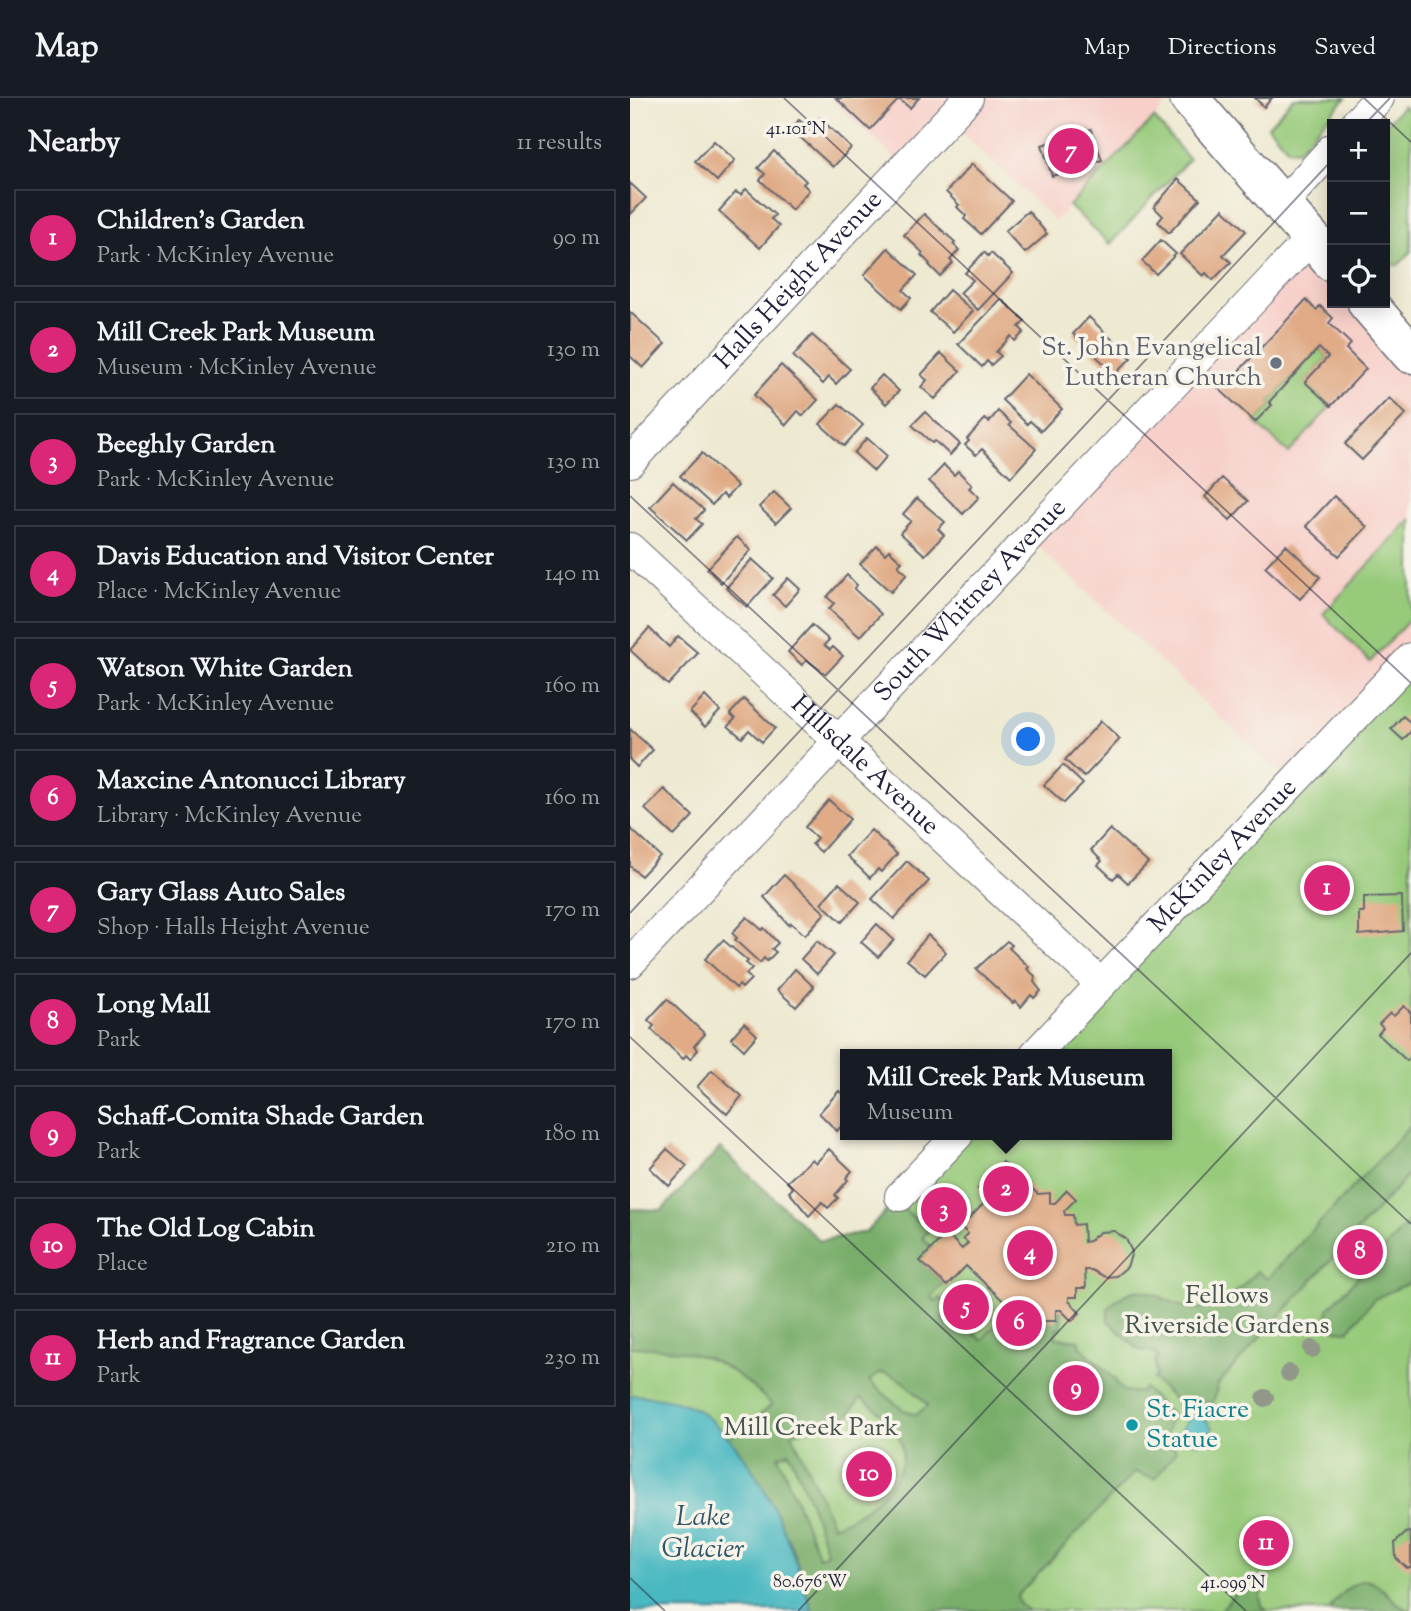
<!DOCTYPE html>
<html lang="en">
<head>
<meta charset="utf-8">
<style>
	body { margin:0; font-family:"Sorts Mill Goudy",serif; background:#242831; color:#f1f3f6 }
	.controls { position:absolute; right:21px; top:21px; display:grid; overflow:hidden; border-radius:0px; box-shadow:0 4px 18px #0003 }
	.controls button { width:63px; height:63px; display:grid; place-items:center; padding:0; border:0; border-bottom:2px solid #363941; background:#171b24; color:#f1f3f6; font:35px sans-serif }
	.you { position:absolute; left:399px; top:642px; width:24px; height:24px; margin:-18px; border:5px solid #fff; border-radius:50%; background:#1a73e8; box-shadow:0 0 0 10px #1a73e833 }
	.badge { display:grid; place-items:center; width:46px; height:46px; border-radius:50%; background:#db2777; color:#fff; font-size:23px; font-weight:700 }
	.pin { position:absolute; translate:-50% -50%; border:4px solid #fff; box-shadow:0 2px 7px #0006 }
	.popup { position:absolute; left:210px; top:951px; width:332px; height:91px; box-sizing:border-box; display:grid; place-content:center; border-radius:0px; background:#171b24; filter:drop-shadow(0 2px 5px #0005); font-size:23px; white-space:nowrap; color:#9ea1a6 }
	.popup b { font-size:26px; color:#f1f3f6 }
	.popup::after { content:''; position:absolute; left:50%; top:100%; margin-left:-14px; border:14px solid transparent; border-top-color:#171b24 }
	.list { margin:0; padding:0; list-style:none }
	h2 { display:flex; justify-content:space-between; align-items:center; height:91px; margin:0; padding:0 28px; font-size:30px }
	h2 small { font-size:23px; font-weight:400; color:#9ea1a6 }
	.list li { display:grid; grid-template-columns:46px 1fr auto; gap:21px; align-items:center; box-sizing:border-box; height:98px; margin:0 14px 14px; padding:0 14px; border:2px solid #363941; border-radius:0px }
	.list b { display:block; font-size:26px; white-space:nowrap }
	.list p { margin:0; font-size:23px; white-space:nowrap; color:#9ea1a6 }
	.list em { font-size:23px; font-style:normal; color:#9ea1a6 }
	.icon { flex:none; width:38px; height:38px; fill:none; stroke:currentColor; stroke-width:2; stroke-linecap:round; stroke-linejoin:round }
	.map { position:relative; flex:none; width:781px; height:1513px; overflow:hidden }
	header { display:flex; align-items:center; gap:42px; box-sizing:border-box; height:98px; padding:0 35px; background:#171b24; border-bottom:2px solid #363941 }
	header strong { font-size:33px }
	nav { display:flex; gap:38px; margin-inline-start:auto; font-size:24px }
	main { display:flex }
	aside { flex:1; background:#171b24 }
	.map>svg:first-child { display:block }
</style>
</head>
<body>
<header>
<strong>Map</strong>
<nav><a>Map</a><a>Directions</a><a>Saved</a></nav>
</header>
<main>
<aside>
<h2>Nearby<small>11 results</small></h2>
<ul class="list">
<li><span class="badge">1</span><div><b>Children's Garden</b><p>Park · McKinley Avenue</p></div><em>90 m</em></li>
<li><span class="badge">2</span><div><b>Mill Creek Park Museum</b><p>Museum · McKinley Avenue</p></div><em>130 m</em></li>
<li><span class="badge">3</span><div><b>Beeghly Garden</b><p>Park · McKinley Avenue</p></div><em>130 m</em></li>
<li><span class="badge">4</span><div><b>Davis Education and Visitor Center</b><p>Place · McKinley Avenue</p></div><em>140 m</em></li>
<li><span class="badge">5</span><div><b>Watson White Garden</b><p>Park · McKinley Avenue</p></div><em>160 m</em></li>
<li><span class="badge">6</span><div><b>Maxcine Antonucci Library</b><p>Library · McKinley Avenue</p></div><em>160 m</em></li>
<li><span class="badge">7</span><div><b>Gary Glass Auto Sales</b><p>Shop · Halls Height Avenue</p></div><em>170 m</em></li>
<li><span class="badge">8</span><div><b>Long Mall</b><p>Park</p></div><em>170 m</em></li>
<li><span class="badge">9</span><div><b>Schaff-Comita Shade Garden</b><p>Park</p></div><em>180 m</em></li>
<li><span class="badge">10</span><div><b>The Old Log Cabin</b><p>Place</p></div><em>210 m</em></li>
<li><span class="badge">11</span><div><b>Herb and Fragrance Garden</b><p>Park</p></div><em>230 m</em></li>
</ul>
</aside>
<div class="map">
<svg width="781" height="1513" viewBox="0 0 781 1513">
	<rect width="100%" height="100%" fill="#f7f3e8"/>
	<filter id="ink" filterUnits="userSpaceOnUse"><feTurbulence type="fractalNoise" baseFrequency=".0143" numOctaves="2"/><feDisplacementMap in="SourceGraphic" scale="14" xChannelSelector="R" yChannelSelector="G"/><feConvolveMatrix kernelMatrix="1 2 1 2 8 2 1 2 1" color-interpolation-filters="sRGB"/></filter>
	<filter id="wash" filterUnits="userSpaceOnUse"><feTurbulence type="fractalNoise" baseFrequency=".00686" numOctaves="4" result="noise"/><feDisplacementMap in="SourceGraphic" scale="28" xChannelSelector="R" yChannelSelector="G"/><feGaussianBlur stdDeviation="1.57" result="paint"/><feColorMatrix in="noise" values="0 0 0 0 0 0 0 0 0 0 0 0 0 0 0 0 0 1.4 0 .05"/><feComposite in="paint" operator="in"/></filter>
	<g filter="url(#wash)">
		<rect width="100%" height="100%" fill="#eee9d1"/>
		<path fill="#f7d0ca" d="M200 0H543L425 123 318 22 274 69Z
			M681 140 702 164V205H737L781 256V560L661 686 399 440Z"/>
		<path fill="#97ca7a" stroke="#5c765a" stroke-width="2" d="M664 0H716L668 52 658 51 638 28Z
			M773 8 781 16V154L768 167H758L755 163V27Z
			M524 20 559 61 480 146 439 108Z
			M689 250 698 259 676 284 701 308 659 355 625 324 642 307 639 304Z
			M781 421V520L740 564 693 516Z
			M781 560V1513H0V1155L137 1153 236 1134 328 1037H537V956H405Z"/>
		<path fill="#79ae6a" stroke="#4e6852" stroke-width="2" fill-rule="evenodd" d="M781 1027V1074L588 1286 583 1305 564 1301 550 1307 523 1281 526 1278 525 1263 528 1259 522 1253 509 1252 478 1223V1211C518 1164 540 1225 584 1208 602 1202 614 1186 627 1173L637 1181Z
			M90 1050 190 1143 236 1134 266 1103 286 1122 293 1115 305 1126 292 1140 302 1150 291 1163 314 1185 301 1199 306 1204 310 1200 321 1210 312 1220 327 1234 335 1226 352 1242 368 1224 374 1230 375 1241 386 1240 393 1246 426 1212H431V1231H426V1240L450 1242V1248L486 1282 487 1286 495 1294H511L514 1290 541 1316 537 1335 546 1353 525 1381 505 1374 387 1498 389 1505 398 1513H182L164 1454 131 1387 99 1340 142 1307C94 1259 67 1251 0 1249V1111L32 1112ZM250 1275C270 1275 284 1295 298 1307L286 1317 272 1311 239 1283ZM230 1300C307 1346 268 1400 203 1428L162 1335 208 1325 220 1315ZM159 1354 180 1404 197 1455 189 1459 148 1358Z
			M781 1122V1184L744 1201 718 1233 706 1232 697 1222 698 1211Z
			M734 1482C755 1485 762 1508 781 1513H699C705 1500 719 1487 734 1482Z
			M617 1483 623 1490 632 1493 630 1499 632 1508 637 1513H590Z"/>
		<path fill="#49b8c1" stroke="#366d7e" stroke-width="2" d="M0 1297C22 1298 53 1301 72 1315 130 1358 162 1446 182 1513H0Z
			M567 1316 576 1322 582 1330 577 1340 568 1346 559 1340 552 1331 558 1322Z"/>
		<g id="blocks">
			<path fill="#e0ab86" d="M206 0H289L280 10 269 1 240 32Z
				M625 0H642L634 9Z
				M190 20 221 50 203 69 161 31 169 22 175 27 179 23 184 27Z
				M461 31 472 62 422 78 412 47Z
				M84 43 105 62 87 83 65 63Z
				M144 53 176 83 173 86 179 92 162 112 130 82 135 76 128 70Z
				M342 66 382 103 351 136 334 121 336 118 327 109 329 107 316 94Z
				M548 81 570 101 539 135 528 124 533 118 524 109Z
				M0 85 16 100 0 117Z
				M116 91 145 117 141 121 149 128 130 150 89 113 106 94 111 97Z
				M593 111 616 133 593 157 601 164 583 182 576 175 573 178 550 156Z
				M398 113 417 136 395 155 375 133Z
				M294 116 325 144 323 146 329 152 320 162 323 165 310 178 299 167 300 166 291 157 293 155 274 137Z
				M531 142 546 156 526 176 512 163Z
				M258 150 287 177 273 192 281 200 271 211 234 177Z
				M354 154 358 158 361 155 383 175 348 212 330 195 343 182 335 175Z
				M319 192 343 213 323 234 300 214Z
				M371 201 395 223 389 229 394 234 385 243 381 238 366 254 371 258 361 267 357 263 352 269 328 246Z
				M676 202 686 212 690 208 703 220 699 225 721 246 716 251 736 271 701 308 675 284 698 259 689 250 639 304 642 307 625 324 588 290 602 274 605 277Z
				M0 214 35 246 13 270 0 258Z
				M459 219 501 260 485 276 443 236Z
				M182 237 220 271 206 286 199 279 193 286 163 258Z
				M311 255 330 273 305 301 291 289 297 282 291 277Z
				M151 267 188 302 173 318 168 313 156 327 124 297Z
				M396 276 432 311 411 333 400 323 397 326 372 302Z
				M252 277 269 293 256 306 240 290Z
				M759 300 776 316 732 362 715 346Z
				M209 306 233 327 214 348 190 326Z
				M368 313 381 325 379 327 406 351 381 379 352 351 346 357 335 347 339 343 337 341 355 321 359 324Z
				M295 314 330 346 320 357 305 343 302 345 282 327Z
				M237 340 257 358 244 373 224 355Z
				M72 355 107 388 96 400 92 396 82 407 50 378Z
				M314 367 324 377 328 373 342 387 339 390 349 399 333 416 299 383Z
				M592 380 618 403 600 422 575 399Z
				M43 384 74 412 66 421 72 426 57 442 20 409Z
				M144 394 161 410 146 425 129 409Z
				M704 398 737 429 709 458 676 428Z
				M287 400 315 424 308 431 314 437 295 457 270 435 281 423 273 416Z
				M107 439 121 452 91 485 77 471Z
				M656 447 690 479 670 501 635 469Z
				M247 448 255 456 259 452 272 464 268 468 277 476 261 494 230 466Z
				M122 461 143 480 117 509 96 490Z
				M217 477 227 487 224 491 251 516 230 539 199 511 204 505 197 499Z
				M158 480 170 491 155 508 143 497Z
				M182 527 199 542 194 547 200 552 203 549 213 558 196 576 177 562 172 567 158 554Z
				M19 530 39 549 48 538 68 555 38 587 0 552Z
				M75 598 90 613 75 629 60 614Z
				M114 601 145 630 132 644 119 632 112 640 98 628 105 621 100 616Z
				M773 618 781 625V633L773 642 761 631Z
				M471 623 490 641 454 679 435 662Z
				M0 631 23 652 7 669 0 662Z
				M433 667 453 686 434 705 414 687Z
				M34 691 63 718 44 738 15 711Z
				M199 702 220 721 191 754 182 746 187 740 175 729Z
				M0 730 30 758 11 778 0 768Z
				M480 731 518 765 498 785 488 776 483 781 468 767 472 763 461 752Z
				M241 732 267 756 251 774 248 771 240 780 217 758Z
				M277 763 299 783 264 821 242 801Z
				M154 777 195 815 175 837 161 825 159 827 134 799Z
				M209 785 230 804 212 824 191 805Z
				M772 798 773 833 729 837V814H734V799Z
				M117 819 132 832 134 830 148 845 142 851 146 854 137 863 134 860 130 865 105 842 107 840 102 835Z
				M247 826 264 842 248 859 231 844Z
				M298 837 316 854 295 877 277 862Z
				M93 842 118 863 116 865 122 870 116 876 121 881 112 890 109 887 106 890 75 861Z
				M187 843 204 857 187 876 171 861Z
				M377 843 382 847 379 850 399 869 397 871 405 878 404 884 411 893 404 900 401 897 391 909 385 903 383 905 346 871Z
				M165 871 184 889 166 909 147 892Z
				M37 901 75 936 64 948 68 952 60 961 56 957 53 961 21 931 24 928 18 922Z
				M774 908 781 915V958L777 963 748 936 753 930 749 926 760 915 764 918Z
				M114 925 127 937 114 952 101 940Z
				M82 972 112 998 97 1016 67 989Z
				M209 993 215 998V1024L207 1033 189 1015Z
				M37 1051 57 1068 39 1088 20 1070Z
				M199 1051 222 1073 216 1080 218 1082 205 1097 208 1100 198 1110 192 1104 179 1118 159 1094 163 1090 157 1084 182 1061 186 1065Z
				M373 1064 408 1096 420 1095V1105H425L437 1092 446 1101 434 1113 435 1117H443L444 1127 453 1126 454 1144 459 1143 470 1134 484 1133 496 1141 502 1154 497 1169 486 1178 475 1179 462 1172H455L456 1190H447V1199H439V1203L450 1215 442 1223 431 1212H426V1223H415L393 1247 386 1240 375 1241 374 1230 367 1223 380 1209 336 1168 317 1188 290 1163 316 1135 332 1151 338 1145 333 1141 338 1136 331 1129 359 1100 348 1091Z
				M249 1358 261 1373 252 1381 255 1383 238 1399 231 1391 224 1397 215 1386 223 1379 220 1374 234 1361 239 1367Z
				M781 1434V1470H777L766 1460 765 1445 776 1435Z"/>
		</g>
	</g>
	<g filter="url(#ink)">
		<use href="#blocks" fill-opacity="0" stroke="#696870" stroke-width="2"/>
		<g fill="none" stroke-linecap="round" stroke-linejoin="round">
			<g stroke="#696870" stroke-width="32">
				<g id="minor">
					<path d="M725 26 749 0"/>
					<path d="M652 106 702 51"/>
					<path id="s1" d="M0 364 338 0"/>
					<path id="s2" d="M0 450 471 886"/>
					<path id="s3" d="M0 865 681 140"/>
					<path id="s4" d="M405 956 781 560"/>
					<path d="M270 1098 328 1037"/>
				</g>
			</g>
			<g stroke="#696870" stroke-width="41">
				<path id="major" d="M559 0 702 164
					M737 205 781 256"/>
			</g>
			<use href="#minor" stroke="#fff" stroke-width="30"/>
			<use href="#major" stroke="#fff" stroke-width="38"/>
		</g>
		<g fill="#919789">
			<circle cx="682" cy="1251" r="9"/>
			<circle cx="659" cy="1275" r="9"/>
			<circle cx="635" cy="1300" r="9"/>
		</g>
	</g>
	<path fill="none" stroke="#22223b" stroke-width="2" stroke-opacity="0.45" d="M154 0 781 585M734 0 781 44M735 26 760 0M0 398 781 1126M0 815 702 62M0 939 616 1513M0 1480 35 1513M168 1513 781 855"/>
	<circle fill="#6b7280" stroke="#f7f3e8" stroke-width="2.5" cx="646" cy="265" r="7"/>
	<circle fill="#0f9aa8" stroke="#f7f3e8" stroke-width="2.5" cx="502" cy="1327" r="7"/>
	<g text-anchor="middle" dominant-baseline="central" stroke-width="7" stroke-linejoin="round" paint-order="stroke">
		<g font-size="26" fill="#22223b" stroke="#f7f3e8">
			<text stroke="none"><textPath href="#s1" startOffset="248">Halls Height Avenue</textPath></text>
			<text stroke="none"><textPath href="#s3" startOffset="497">South Whitney Avenue</textPath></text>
			<text stroke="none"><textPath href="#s2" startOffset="320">Hillsdale Avenue</textPath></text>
			<text stroke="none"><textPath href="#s4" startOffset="273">McKinley Avenue</textPath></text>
		</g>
		<g font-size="26" fill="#5b616d" stroke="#f7f3e8" text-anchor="end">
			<text x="632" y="250">St. John Evangelical<tspan x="632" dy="30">Lutheran Church</tspan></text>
		</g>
		<g font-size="26" fill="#45544e" stroke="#f7f3e8">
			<text x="597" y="1198">Fellows<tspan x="597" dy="30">Riverside Gardens</tspan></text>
			<text x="181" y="1330">Mill Creek Park</text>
		</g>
		<g font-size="26" fill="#0d838f" stroke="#f7f3e8" text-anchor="start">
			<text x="516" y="1312">St. Fiacre<tspan x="516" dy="30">Statue</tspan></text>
		</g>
		<g font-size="28" font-style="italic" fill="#30566a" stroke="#f7f3e8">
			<text x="73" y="1420">Lake<tspan x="73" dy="32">Glacier</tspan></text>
		</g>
	</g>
	<g font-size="18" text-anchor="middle" fill="#22223b" stroke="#f7f3e8" stroke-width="7" stroke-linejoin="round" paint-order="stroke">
		<text x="166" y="36">41.101°N</text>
		<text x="180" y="1489">80.676°W</text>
		<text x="603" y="1490">41.099°N</text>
	</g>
</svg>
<div class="controls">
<button>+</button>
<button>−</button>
<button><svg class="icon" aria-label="locate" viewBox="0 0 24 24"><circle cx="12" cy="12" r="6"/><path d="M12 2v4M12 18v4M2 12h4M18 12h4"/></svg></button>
</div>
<div class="you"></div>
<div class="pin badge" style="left:697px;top:790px">1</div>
<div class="pin badge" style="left:376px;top:1091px">2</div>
<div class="popup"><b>Mill Creek Park Museum</b>Museum</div>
<div class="pin badge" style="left:314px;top:1112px">3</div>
<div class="pin badge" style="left:400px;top:1155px">4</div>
<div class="pin badge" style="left:336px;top:1209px">5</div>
<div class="pin badge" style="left:389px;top:1225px">6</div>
<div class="pin badge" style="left:441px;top:53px">7</div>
<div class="pin badge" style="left:730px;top:1154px">8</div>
<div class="pin badge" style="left:446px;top:1290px">9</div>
<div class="pin badge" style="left:239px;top:1376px">10</div>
<div class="pin badge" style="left:636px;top:1445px">11</div>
</div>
</main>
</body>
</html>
